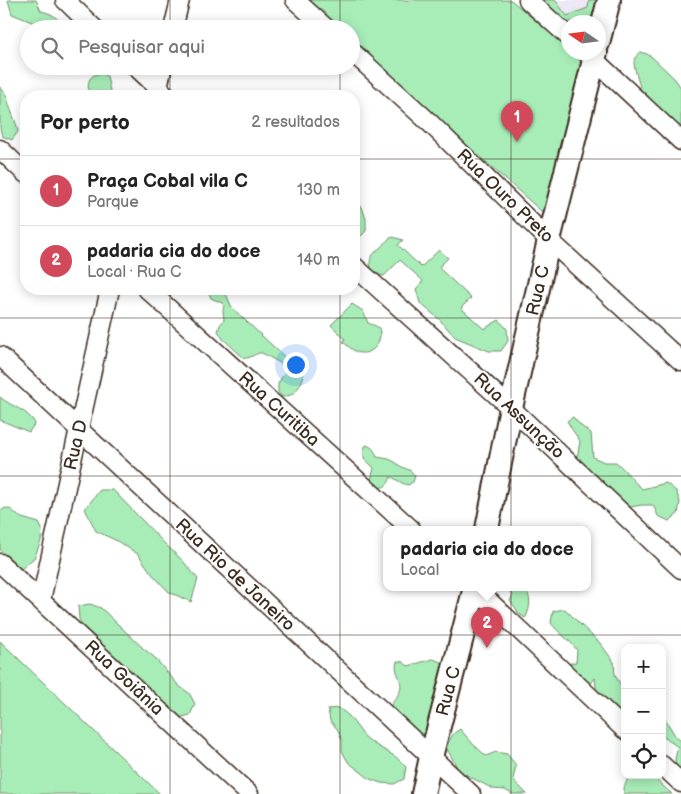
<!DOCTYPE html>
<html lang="pt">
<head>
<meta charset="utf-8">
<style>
	body { margin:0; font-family:"Balsamiq Sans",sans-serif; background:#f6f6f6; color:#222 }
	.controls { position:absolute; right:15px; bottom:15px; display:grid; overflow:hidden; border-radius:10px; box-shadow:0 2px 12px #0003 }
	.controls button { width:45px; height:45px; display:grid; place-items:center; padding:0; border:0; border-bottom:1px solid #e0e0e0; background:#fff; color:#222; font:25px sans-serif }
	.compass { position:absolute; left:561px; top:15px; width:45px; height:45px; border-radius:50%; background:#fff; box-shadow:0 2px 12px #0003; rotate:283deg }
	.you { position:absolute; left:295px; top:364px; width:18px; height:18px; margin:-12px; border:4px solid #fff; border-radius:50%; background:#1a73e8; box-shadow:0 0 0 8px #1a73e833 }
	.badge { display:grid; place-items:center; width:32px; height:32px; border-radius:50%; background:#d1495b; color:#fff; font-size:16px; font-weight:700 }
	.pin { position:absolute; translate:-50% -41px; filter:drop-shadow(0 1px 2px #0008) }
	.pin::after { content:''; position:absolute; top:26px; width:18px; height:15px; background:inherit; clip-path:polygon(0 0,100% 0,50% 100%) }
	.popup { position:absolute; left:383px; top:526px; width:208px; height:65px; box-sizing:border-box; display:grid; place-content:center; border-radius:10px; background:#fff; filter:drop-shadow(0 1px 4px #0005); font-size:16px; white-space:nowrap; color:#767676 }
	.popup b { font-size:19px; color:#222 }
	.popup::after { content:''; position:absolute; left:50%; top:100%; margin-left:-10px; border:10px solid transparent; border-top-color:#fff }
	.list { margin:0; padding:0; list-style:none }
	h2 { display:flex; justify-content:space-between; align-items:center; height:65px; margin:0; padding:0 20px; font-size:21px }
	h2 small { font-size:16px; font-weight:400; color:#767676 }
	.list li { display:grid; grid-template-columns:32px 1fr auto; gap:15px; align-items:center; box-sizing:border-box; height:70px; padding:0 20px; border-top:1px solid #e0e0e0 }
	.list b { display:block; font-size:19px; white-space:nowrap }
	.list p { margin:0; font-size:16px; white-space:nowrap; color:#767676 }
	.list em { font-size:16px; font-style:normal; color:#767676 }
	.icon { flex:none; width:28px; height:28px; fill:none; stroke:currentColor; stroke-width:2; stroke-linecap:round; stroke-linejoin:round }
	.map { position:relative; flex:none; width:681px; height:794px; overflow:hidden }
	.search { position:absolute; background:#fff; box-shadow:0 2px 12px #0003; left:20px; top:20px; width:340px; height:55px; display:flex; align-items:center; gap:12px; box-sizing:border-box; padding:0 18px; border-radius:28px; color:#767676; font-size:19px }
	.panel { position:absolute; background:#fff; box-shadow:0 2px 12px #0003; left:20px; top:90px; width:340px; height:205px; border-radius:20px }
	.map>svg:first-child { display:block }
</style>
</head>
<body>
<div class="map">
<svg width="681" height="794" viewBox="0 0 681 794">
	<rect width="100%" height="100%" fill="#fff"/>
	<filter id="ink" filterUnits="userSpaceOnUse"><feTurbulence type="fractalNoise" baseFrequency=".02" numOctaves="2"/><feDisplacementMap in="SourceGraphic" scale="10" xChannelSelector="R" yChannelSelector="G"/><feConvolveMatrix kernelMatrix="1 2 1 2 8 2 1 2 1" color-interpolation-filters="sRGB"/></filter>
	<g filter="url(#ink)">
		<path fill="#eee8f6" d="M541 0H603L568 22Z"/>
		<path fill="#a8edb8" stroke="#728c6b" d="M8 0H36L41 11C54 14 57 17 64 29H37L32 22 12 14Z
			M304 0H511L568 48V52L573 53 589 65 550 219 351 42V29H337Z
			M532 0H555L567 16 588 8 589 0H603L598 22H568V32Z
			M640 52 647 54 652 57 675 79 681 88V134L644 96C641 92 634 68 634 63 634 58 637 55 640 52Z
			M101 73 107 76 111 96H91C88 90 86 80 93 76 95 74 99 74 101 73Z
			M0 87C8 94 8 104 12 113 15 121 17 124 18 132L12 140 2 136 0 128Z
			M354 204 362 207 366 219V231L357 240 354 241Z
			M393 237 403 240 398 245 421 267 439 250 448 258 439 267 440 269 471 298 461 308 484 329 499 320 507 329 508 341 501 351H489L455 337 439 319 420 303 416 289 423 281 400 260 384 276 375 274C366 262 370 256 381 247 385 243 387 239 393 237Z
			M207 289H224L232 308 304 375C301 386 294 397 282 397L278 392V384L286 370 280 363 262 353C256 352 251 359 244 358L223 339 218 331 220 325 224 320 223 311 224 305 222 303 211 298Z
			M352 304 363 311 368 323C370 324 377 326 379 328 380 330 380 334 380 336 379 346 371 354 361 353 355 353 348 346 343 342L345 339 331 325Z
			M0 397C13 408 25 408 35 423L29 432 0 420Z
			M573 417 581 426 591 433 593 457 604 462H616C626 470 632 481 642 489L666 483 676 491 680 502 678 514 669 521 658 516 653 505H642L630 507 619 504 573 464 578 453 580 441 573 431 567 421Z
			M366 445C373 447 375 451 377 457L389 459 395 462 400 466 411 471 415 476 413 482 408 485C401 484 397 479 391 477 387 488 382 489 372 486L371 479 374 468 364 458V449Z
			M100 490H113L164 543 183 561 198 579 191 602 169 592 152 574 138 554 117 541 96 531 85 509Z
			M5 508C15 509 14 515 22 518 28 520 33 521 39 523L42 529 41 541 34 558 20 570 9 564 0 549V512Z
			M505 587H525C531 598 531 606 526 617L525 618 518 613 517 610 510 601 513 595Z
			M90 604 101 608 144 649 154 657 179 686 189 693 195 704 190 715 179 718 133 674 113 658 84 630 79 619 78 606Z
			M565 609 582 626 600 643 614 662 615 675 625 692V709L614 713 595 698 596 686 595 678 588 688 567 664 576 662 577 650C569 639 559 634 551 623L553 611Z
			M0 641 160 794H0Z
			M433 659 441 662 444 667 430 730 420 737 384 706 390 707C394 699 401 694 401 685 400 675 394 672 397 661L403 662 408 666Z
			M339 708 349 716 364 736 374 744 396 757 406 767 404 779 394 784 381 783 370 779 348 762 342 751V741L338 730 330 721 328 709Z
			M662 714 676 737 681 741V780C673 767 674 761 678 747L662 736Z
			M460 729 472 743 486 756 496 752 507 754 516 765 513 780 527 794H512L505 790 493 789 459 771 446 747 453 734Z
			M629 775H652L654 778 672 794H624V788Z"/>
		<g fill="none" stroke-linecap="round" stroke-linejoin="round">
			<g stroke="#3b2a1e" stroke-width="21">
				<path id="minor" d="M65 0 95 29
					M295 0 327 29
					M528 0 568 36
					M173 29 180 0
					M351 51 430 123 549 240 681 361
					M587 53 681 141
					M135 66 167 96
					M156 96 163 66
					M0 149 26 174
					M354 266 511 408 681 569
					M147 289 411 529
					M0 356 471 794
					M0 563 249 794
					M474 587 625 730
					M41 600 110 289
					M662 765 681 783"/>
			</g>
			<g stroke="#3b2a1e" stroke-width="26">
				<g id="tertiary">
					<path d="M598 43 609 0"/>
					<path id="s1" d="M487 529 511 408 549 240 596 52"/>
					<path id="s2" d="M423 794 431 757 475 587"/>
				</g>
			</g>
			<use href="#minor" stroke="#fff" stroke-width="18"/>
			<use href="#tertiary" stroke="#fff" stroke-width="22"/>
		</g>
	</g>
	<path fill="none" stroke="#3b2a1e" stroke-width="1" stroke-opacity="0.55" d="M170 0V29M340 0V29M511 0V794M170 66V96M340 66V96M0 159H26M354 159H681M170 289V794M340 289V794M0 318H681M0 476H681M0 635H681"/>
	<g text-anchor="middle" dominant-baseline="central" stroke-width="4" stroke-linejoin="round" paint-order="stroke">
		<g font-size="18" fill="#3b2a1e" stroke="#fff">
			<text transform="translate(505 196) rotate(44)">Rua Ouro Preto</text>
			<text stroke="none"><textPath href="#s1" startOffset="244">Rua C</textPath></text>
			<text transform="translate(279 409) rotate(42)">Rua Curitiba</text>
			<text transform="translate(519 416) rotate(43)">Rua Assunção</text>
			<text transform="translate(76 445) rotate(-77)">Rua D</text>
			<text transform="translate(235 575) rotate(43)">Rua Rio de Janeiro</text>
			<text transform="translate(124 678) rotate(43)">Rua Goiânia</text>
			<text stroke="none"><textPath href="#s2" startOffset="106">Rua C</textPath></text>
		</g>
	</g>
</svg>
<div class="controls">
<button>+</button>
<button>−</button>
<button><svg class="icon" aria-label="locate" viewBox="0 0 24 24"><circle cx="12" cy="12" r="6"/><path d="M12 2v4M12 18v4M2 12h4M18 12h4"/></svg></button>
</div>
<svg class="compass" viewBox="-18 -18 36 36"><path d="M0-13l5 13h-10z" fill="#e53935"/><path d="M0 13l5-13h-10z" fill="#767676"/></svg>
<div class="you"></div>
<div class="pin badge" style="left:517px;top:142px">1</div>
<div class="pin badge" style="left:487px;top:648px">2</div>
<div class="popup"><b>padaria cia do doce</b>Local</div>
<div class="search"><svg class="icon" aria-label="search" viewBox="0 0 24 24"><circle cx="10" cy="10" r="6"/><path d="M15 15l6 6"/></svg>Pesquisar aqui</div>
<section class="panel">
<h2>Por perto<small>2 resultados</small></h2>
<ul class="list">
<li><span class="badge">1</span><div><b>Praça Cobal vila C</b><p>Parque</p></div><em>130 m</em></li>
<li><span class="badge">2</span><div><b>padaria cia do doce</b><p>Local · Rua C</p></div><em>140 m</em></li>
</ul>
</section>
</div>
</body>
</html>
